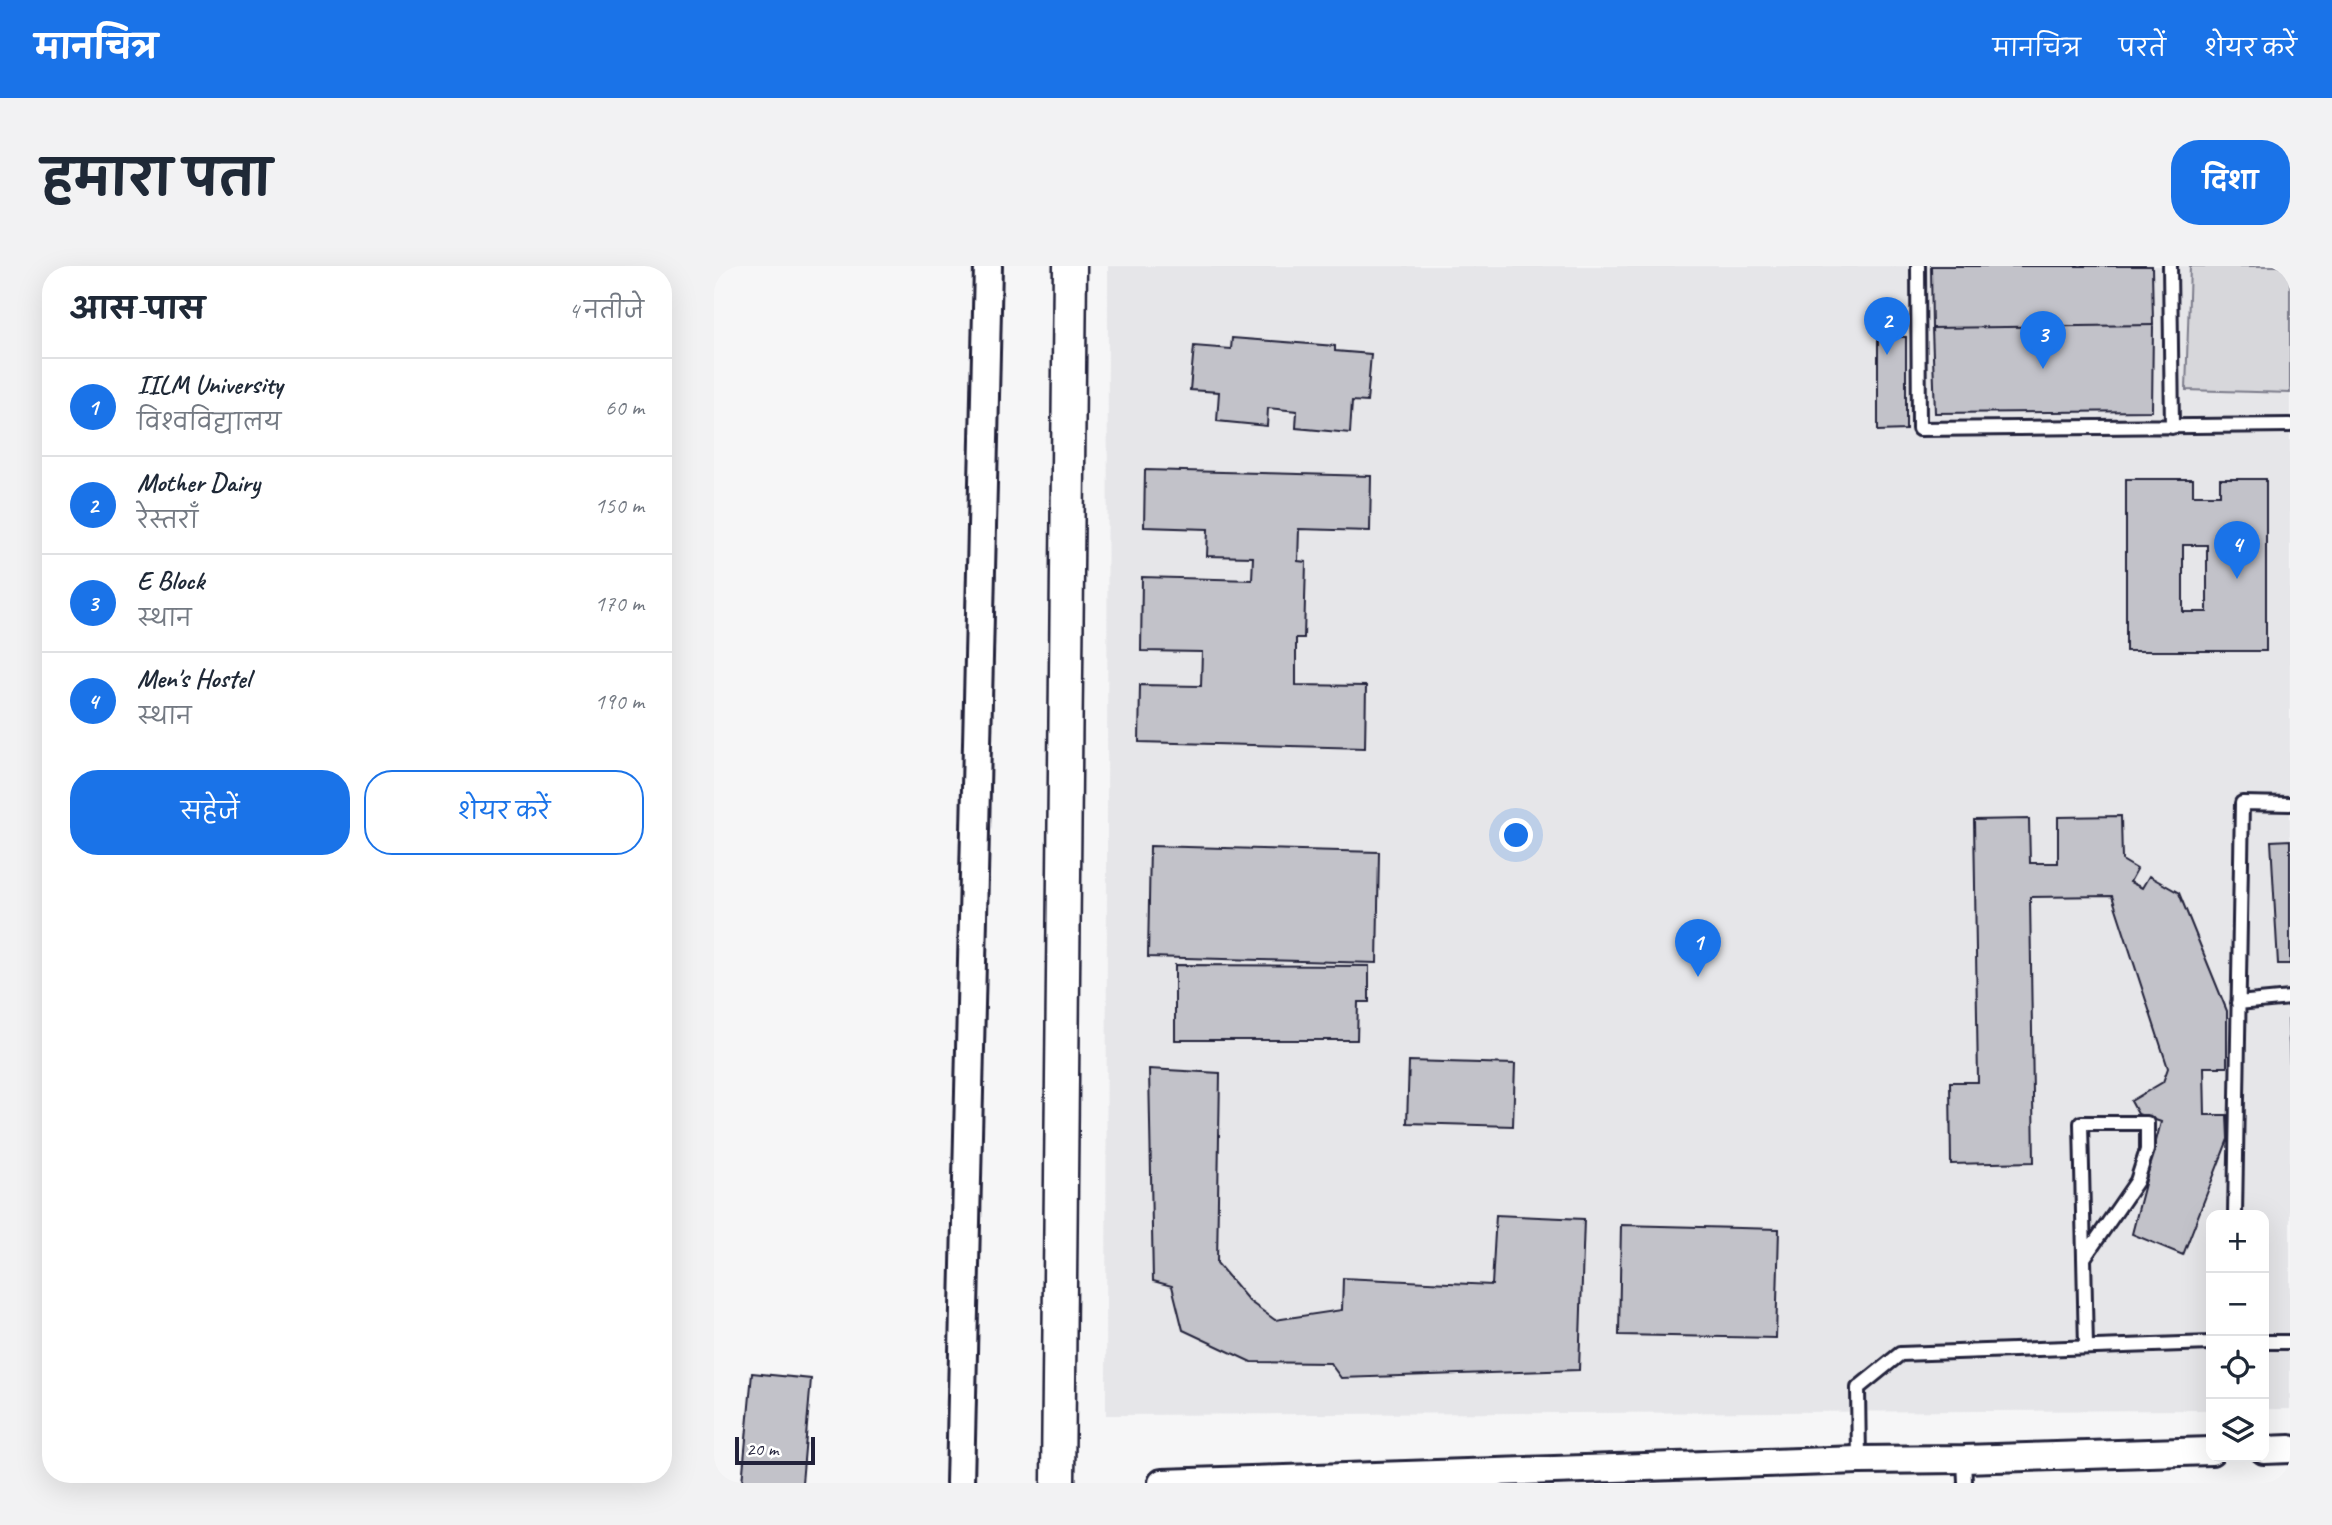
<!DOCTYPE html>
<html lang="hi">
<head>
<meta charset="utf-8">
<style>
	body { margin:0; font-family:Caveat,"Playpen Sans Deva",sans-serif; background:#f2f2f3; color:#1f2937 }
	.controls { position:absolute; right:21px; bottom:21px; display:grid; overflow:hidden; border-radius:14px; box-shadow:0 7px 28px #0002 }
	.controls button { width:63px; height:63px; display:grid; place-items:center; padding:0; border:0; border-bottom:2px solid #e0e1e3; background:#fff; color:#1f2937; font:35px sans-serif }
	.scale { position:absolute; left:21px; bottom:18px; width:80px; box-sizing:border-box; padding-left:7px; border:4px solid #22223b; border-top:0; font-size:19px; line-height:24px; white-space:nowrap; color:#22223b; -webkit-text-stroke:5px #fff; paint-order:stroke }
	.you { position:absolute; left:803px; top:570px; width:24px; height:24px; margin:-18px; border:5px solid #fff; border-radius:50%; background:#1a73e8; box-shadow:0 0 0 10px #1a73e833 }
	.badge { display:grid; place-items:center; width:46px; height:46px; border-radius:50%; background:#1a73e8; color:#fff; font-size:23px; font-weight:700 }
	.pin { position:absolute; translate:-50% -58px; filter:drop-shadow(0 2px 4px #0008) }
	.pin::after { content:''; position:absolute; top:37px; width:24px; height:21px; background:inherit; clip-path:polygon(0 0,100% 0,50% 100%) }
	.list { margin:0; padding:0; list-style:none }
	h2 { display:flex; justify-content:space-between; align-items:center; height:91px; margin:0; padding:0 28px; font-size:30px }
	h2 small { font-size:23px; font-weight:400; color:#747a83 }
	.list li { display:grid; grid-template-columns:46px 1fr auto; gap:21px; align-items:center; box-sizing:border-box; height:98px; padding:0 28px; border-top:2px solid #e0e1e3 }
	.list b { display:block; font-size:26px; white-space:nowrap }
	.list p { margin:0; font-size:23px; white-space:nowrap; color:#747a83 }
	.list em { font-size:23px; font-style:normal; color:#747a83 }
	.actions { display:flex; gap:14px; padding:21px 28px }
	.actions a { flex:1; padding:16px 0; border:2px solid #1a73e8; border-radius:28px; text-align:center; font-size:24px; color:#1a73e8 }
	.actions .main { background:#1a73e8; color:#fff }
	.icon { flex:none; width:38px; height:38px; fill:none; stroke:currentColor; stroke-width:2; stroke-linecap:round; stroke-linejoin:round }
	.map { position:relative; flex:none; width:1576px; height:1217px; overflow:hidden; border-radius:28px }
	header { display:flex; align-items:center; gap:42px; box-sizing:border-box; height:98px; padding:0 35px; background:#1a73e8; color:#fff }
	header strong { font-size:33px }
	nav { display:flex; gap:38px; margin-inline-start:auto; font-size:24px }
	.intro { display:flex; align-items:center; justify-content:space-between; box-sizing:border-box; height:168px; padding:0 42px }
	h1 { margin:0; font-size:49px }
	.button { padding:18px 32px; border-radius:28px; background:#1a73e8; color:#fff; font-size:24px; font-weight:700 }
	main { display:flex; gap:42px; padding:0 42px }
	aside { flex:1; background:#fff; border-radius:28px; box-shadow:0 7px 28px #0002 }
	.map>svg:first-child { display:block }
</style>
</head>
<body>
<header>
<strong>मानचित्र</strong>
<nav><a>मानचित्र</a><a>परतें</a><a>शेयर करें</a></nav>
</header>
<div class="intro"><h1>हमारा पता</h1><a class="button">दिशा</a></div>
<main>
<aside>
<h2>आस-पास<small>4 नतीजे</small></h2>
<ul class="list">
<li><span class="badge">1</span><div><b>IILM University</b><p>विश्वविद्यालय</p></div><em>60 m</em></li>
<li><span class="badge">2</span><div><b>Mother Dairy</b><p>रेस्तराँ</p></div><em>150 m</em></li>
<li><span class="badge">3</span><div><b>E Block</b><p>स्थान</p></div><em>170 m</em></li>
<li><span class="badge">4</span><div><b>Men's Hostel</b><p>स्थान</p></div><em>190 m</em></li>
</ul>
<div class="actions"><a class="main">सहेजें</a><a>शेयर करें</a></div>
</aside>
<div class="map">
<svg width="1576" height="1217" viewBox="0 0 1576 1217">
	<rect width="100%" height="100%" fill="#f6f6f7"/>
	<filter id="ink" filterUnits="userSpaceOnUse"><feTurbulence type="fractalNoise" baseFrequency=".0143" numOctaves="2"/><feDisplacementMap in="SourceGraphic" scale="14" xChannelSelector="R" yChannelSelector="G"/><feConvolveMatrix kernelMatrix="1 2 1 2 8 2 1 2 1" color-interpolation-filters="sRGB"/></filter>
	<g filter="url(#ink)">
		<path fill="#e6e6e9" d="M394 0H1576V1143H1550V949H1497V1144L392 1149Z"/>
		<path fill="#d7d7db" stroke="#7c7c8b" stroke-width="2" d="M1476 0H1576V127L1472 124Z"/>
		<path fill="#c2c2c9" stroke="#22223b" stroke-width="2" fill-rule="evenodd" d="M1217 0H1438L1439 59 1218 62Z
			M1439 59 1438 145 1221 147 1218 62Z
			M1164 70 1192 71V164L1164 165Z
			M518 72 621 80V85L657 88 653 136 638 135 636 167 582 162 583 145 554 142 553 160 503 155 505 126 476 124 480 80 517 83Z
			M431 204 657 210 656 265 585 263 584 295 592 296 590 372H582V419L652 420 651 482 425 476 426 419 487 420 488 386 427 385 428 311 538 314 539 291 493 290 494 263 430 261Z
			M1412 213H1479V229H1506V213H1552V385H1412ZM1469 279H1493V346H1469Z
			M1407 550 1408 594 1423 603 1416 616 1428 622 1435 610 1465 627 1513 745V801H1490L1491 849H1513L1514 873 1469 989 1418 968 1447 856 1424 848 1417 835 1449 816 1454 802 1398 630 1316 631 1320 896 1237 898 1236 816H1264L1260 554 1315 553 1316 597H1344V551Z
			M1576 574V698H1564L1557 575Z
			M436 580 665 586 663 697 434 691Z
			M461 699 655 700V736H644L643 774H461Z
			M1574 754H1576V802Z
			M695 795 801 798 799 860 693 857Z
			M435 803 506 807 503 997 535 1035 561 1054 628 1044 629 1012 778 1019 782 949 870 953 865 1104 627 1112 616 1097 537 1096 469 1064 458 1020 439 1015Z
			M907 959 1065 963 1062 1072 905 1069Z
			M38 1107 97 1113 88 1217H28Z"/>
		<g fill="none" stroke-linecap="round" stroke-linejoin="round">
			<g stroke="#22223b" stroke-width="18">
				<path id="service" d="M1204 0 1205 163 1576 159
					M1456 0 1458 161
					M1524 737 1576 732
					M1521 949 1528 537 1576 538
					M1370 992 1423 915 1433 884V857H1367L1372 1081
					M1550 1076H1576
					M1250 1193 1251 1217
					M1145 1194 1144 1122 1186 1088 1497 1077"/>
			</g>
			<g stroke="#22223b" stroke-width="32">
				<path id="minor" d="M1550 1184 1576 1183
					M246 1217 274 0
					M448 1217 1145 1194 1250 1193 1497 1185"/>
			</g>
			<g stroke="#22223b" stroke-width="37">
				<path id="tertiary" d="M344 1217 356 0"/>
			</g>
			<use href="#service" stroke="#fff" stroke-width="12"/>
			<use href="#minor" stroke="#fff" stroke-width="26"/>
			<use href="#tertiary" stroke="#fff" stroke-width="32"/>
		</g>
	</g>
</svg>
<div class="controls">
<button>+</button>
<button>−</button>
<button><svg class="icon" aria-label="locate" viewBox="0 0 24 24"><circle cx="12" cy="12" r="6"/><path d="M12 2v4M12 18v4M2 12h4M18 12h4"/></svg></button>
<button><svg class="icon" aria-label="layers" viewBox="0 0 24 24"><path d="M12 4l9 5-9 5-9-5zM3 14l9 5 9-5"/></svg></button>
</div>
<div class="scale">20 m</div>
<div class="you"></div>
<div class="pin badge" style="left:984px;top:711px">1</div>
<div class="pin badge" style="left:1173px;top:89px">2</div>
<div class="pin badge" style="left:1329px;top:103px">3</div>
<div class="pin badge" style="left:1523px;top:313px">4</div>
</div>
</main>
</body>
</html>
